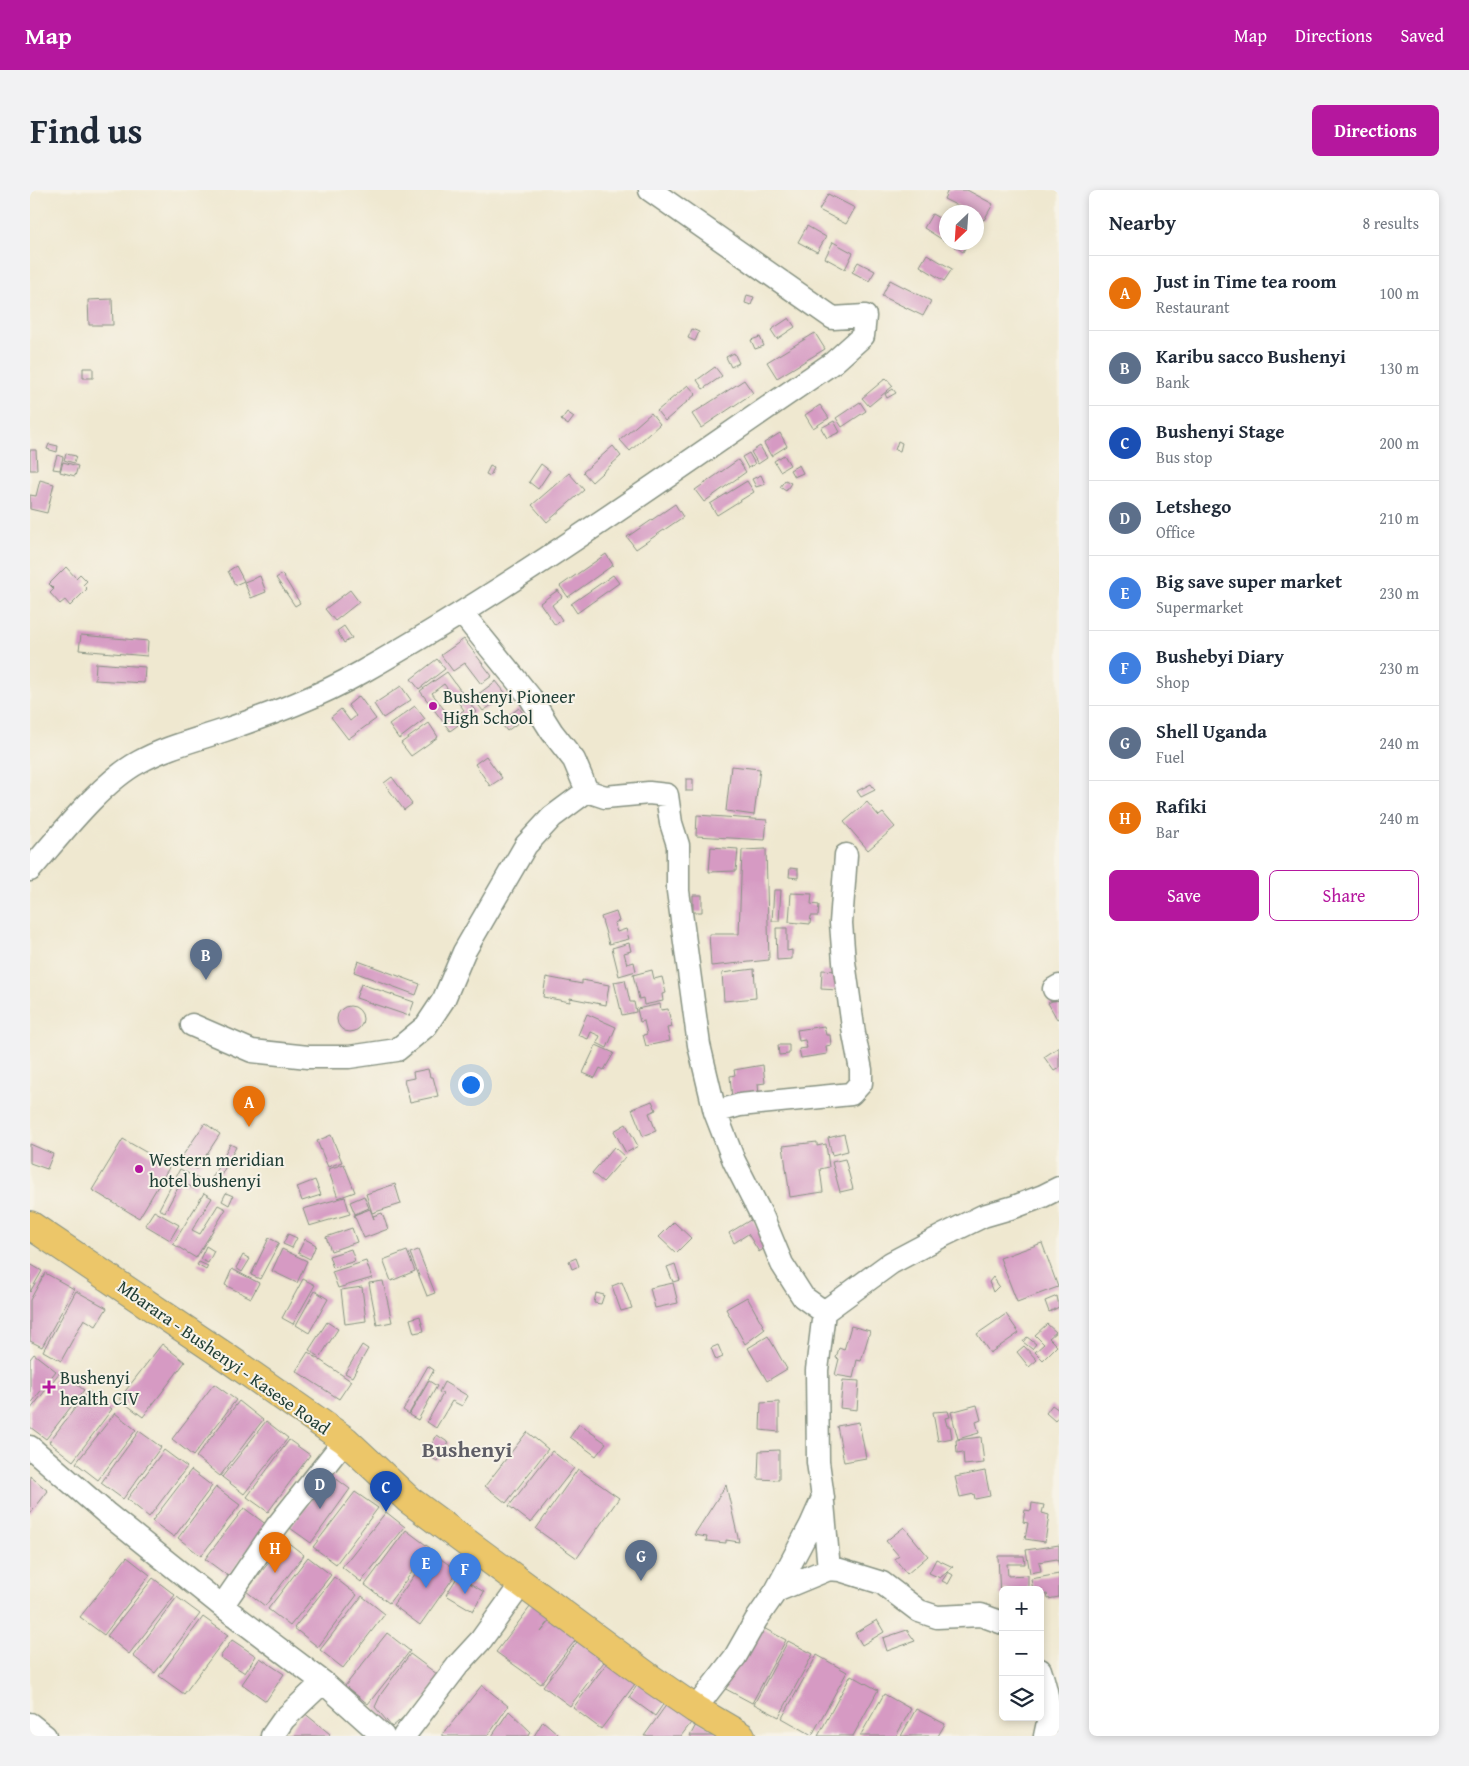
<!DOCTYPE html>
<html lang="en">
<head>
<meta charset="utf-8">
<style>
	body { margin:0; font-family:"Gentium Book Plus",serif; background:#f2f2f3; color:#1f2937 }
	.controls { position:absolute; right:15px; bottom:15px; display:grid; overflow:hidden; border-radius:8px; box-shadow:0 2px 8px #0003 }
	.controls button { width:45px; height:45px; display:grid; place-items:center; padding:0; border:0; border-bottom:1px solid #e0e1e3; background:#fff; color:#1f2937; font:25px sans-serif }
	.compass { position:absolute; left:909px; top:15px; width:45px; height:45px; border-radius:50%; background:#fff; box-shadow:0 2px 8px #0003; rotate:205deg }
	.you { position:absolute; left:440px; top:894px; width:18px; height:18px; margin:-12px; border:4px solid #fff; border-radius:50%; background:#1a73e8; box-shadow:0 0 0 8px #1a73e833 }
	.badge { display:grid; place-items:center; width:32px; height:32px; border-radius:50%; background:#b5179e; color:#fff; font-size:16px; font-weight:700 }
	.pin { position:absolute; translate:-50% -41px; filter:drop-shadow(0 1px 2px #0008) }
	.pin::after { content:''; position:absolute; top:26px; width:18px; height:15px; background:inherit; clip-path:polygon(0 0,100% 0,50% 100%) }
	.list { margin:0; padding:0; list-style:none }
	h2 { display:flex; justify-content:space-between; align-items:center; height:65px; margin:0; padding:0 20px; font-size:21px }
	h2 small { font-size:16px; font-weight:400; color:#747a83 }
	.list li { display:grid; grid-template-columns:32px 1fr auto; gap:15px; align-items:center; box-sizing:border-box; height:75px; padding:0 20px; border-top:1px solid #e0e1e3 }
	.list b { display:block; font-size:19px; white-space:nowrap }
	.list p { margin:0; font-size:16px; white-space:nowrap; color:#747a83 }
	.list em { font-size:16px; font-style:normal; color:#747a83 }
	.actions { display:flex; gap:10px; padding:15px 20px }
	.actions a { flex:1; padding:11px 0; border:1px solid #b5179e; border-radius:8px; text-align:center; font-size:18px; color:#b5179e }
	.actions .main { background:#b5179e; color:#fff }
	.icon { flex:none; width:28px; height:28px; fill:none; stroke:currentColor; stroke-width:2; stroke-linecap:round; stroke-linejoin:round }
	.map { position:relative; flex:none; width:1029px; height:1546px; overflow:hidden; border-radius:8px }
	header { display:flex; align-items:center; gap:30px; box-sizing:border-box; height:70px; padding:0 25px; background:#b5179e; color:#fff }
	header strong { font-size:24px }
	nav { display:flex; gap:28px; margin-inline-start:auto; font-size:18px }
	.intro { display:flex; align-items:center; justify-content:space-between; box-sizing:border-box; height:120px; padding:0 30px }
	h1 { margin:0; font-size:35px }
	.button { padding:12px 22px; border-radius:8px; background:#b5179e; color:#fff; font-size:18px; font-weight:700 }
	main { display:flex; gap:30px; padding:0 30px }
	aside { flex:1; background:#fff; border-radius:8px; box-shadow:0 2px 8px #0003 }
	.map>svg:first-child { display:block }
</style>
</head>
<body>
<header>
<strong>Map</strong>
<nav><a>Map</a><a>Directions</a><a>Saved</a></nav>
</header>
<div class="intro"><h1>Find us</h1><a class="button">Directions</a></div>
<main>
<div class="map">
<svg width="1029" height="1546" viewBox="0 0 1029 1546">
	<rect width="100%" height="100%" fill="#f7f3e8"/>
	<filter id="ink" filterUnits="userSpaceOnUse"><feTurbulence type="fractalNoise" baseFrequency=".02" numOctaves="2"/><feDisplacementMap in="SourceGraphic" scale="10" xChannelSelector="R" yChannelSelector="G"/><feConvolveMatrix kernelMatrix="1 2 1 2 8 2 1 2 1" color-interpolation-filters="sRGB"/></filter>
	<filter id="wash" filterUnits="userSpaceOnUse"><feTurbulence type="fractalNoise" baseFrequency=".0096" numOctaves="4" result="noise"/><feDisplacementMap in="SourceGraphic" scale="20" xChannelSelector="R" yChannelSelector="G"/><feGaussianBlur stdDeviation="1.12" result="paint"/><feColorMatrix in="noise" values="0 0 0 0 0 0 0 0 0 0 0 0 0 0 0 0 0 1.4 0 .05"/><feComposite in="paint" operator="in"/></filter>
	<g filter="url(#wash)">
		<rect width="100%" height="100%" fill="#efe8d0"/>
		<g id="blocks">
			<path fill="#d69ac3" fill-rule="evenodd" d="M918 0H937L963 14 954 30 946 26V22H940L914 9Z
				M798 4 825 18 816 34 789 20Z
				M902 24 916 32V52L894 38Z
				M777 36 796 47 787 62 768 52Z
				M803 52 823 63 815 79 795 68Z
				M918 52H938L933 62Z
				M897 64 922 79 914 91 890 76Z
				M828 72 845 81 839 91 822 82Z
				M860 90 901 111 893 126 852 106Z
				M717 105 724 107 721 115 715 113Z
				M82 109 83 135H59L58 110Z
				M759 128 765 137 747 149 741 140Z
				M662 139 669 142 665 151 658 148Z
				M785 143 795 159 747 188 737 172Z
				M730 147 734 156 725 159 721 150Z
				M704 163 709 173 701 177 696 167Z
				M685 177 692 186 673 199 667 190Z
				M53 178H63V188H53Z
				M856 188 863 196 839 216 832 208Z
				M714 190 723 203 671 238 662 224Z
				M658 195 666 204 635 231 627 221Z
				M863 199 866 203 857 208 855 204Z
				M830 212 836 221 812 237 806 228Z
				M790 215 799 228 783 238 775 225Z
				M537 222 544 227 538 235 531 230Z
				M621 223 630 234 600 261 590 250Z
				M804 231 810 242 797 248 791 238Z
				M750 243 757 256 741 266 734 253Z
				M868 251 872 253 870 261 865 260Z
				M19 254 28 256 27 262 17 259Z
				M583 256 591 266 562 292 553 282Z
				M730 256 737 268 728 274 721 262Z
				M0 260H6L7 280H0Z
				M719 263 725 274 718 278 712 267Z
				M36 264 46 266 44 273 34 270Z
				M27 265 33 267 30 280 23 279Z
				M754 265 760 275 750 281 744 271Z
				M708 270 716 282 674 312 665 300Z
				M33 272 48 276 45 286 30 282Z
				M511 274 520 281 508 299 499 292Z
				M769 275 773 283 764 287 760 280Z
				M460 276 464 278 460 286 456 284Z
				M539 283 554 300 517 332 502 315Z
				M731 285 735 294 726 297 722 289Z
				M10 290 24 294 17 323 0 319V305L6 306Z
				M755 290 761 293 756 301 750 297Z
				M717 291 724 302 687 325 680 314Z
				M645 314 653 327 606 359 597 347Z
				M576 364 583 375 538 407 530 396Z
				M206 376 214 391 205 395 198 381Z
				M36 377 46 388 50 384 57 391 53 395 57 399 40 416 35 410 30 414 20 403 24 399 19 394Z
				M252 384 270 413 265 416 246 388Z
				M583 385 589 393 547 423 541 414Z
				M230 386 236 402 221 408 214 392Z
				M320 400 329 412 305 431 295 419Z
				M528 400 532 407 522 415 532 430 525 435 510 413Z
				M314 436 322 448 314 453 307 441Z
				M51 445 118 451 117 466 49 460Z
				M434 449 462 486 451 494 435 473 423 481 411 465Z
				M407 469 415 479 389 499 381 489Z
				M66 473 115 477 114 493 65 490Z
				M417 482 446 522 420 541 390 501ZM414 494 434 520 421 529 402 503Z
				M466 491 477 505 453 521 443 508Z
				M371 496 381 510 353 528 344 514Z
				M329 506 346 529 318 549 301 527 311 519 320 531 326 526 318 515Z
				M385 516 395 529 369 549 359 535Z
				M489 518 496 527 477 541 470 532Z
				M399 533 408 547 381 566 371 553Z
				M456 566 472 588 460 596 445 574Z
				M701 576 730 579 724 625 696 621Z
				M362 587 382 614 374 620 354 593Z
				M656 589H663V601H656Z
				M841 594 845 600 831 607 827 601Z
				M837 612 849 626 853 623 865 637 838 660 814 632Z
				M667 625 737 630 735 650 666 646Z
				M681 657 708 659 706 681 679 682Z
				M736 659 739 770 681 776 679 744H709L712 660Z
				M760 678 768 679V688L759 687Z
				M744 700H751L749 731H742Z
				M761 703 782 704 781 714 789 715 788 726H781L780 734 759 732Z
				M663 705H672V722H663Z
				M586 722 589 731 584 733 587 742 596 739 599 749 579 754 571 727Z
				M746 738H757V761L762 760V769L747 770Z
				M599 753 601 761 594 763 597 774 604 772 606 781 589 786 582 758Z
				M328 771 390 794 386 805 324 782Z
				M724 779 726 808 694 811 692 783Z
				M622 780 624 789 632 787 636 803 632 804 633 811 614 815 613 808 609 809 603 785Z
				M792 780 809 781 808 800 791 799Z
				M516 787 552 794V790L579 795 576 815 540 808V812L513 807Z
				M595 790 600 812H604L606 822 592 825 584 792Z
				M331 794 384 812 379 826 326 808Z
				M1029 804V828L1027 829 1018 813 1028 808Z
				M630 814 631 820 638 819 642 837 637 838 640 851 616 856 613 845 617 844 614 831 610 832 607 819Z
				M307 829a13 13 0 1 1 26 0a13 13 0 1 1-26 0Z
				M557 824 586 837 577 858 567 853 570 846 561 842 558 849 548 845Z
				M794 836 796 845H800L801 855 796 856 797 864 771 868 769 859 777 858 775 850 769 851 767 840Z
				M566 855 584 863 574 880 570 878 565 888 553 883Z
				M748 855H759V864L749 865Z
				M1029 857V878L1024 881 1014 867Z
				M733 875 735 893 728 894 729 905 702 909 700 886 705 885 704 880Z
				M398 879 400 887H403L408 906 380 912 374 890 384 888 383 882Z
				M622 911 626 920 619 923 626 941 613 946 602 919Z
				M175 933 190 944 167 979 151 968Z
				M596 934 608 956 596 963 584 941Z
				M814 944 818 961 802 965 798 948Z
				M301 945 312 972 298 977 287 951Z
				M93 949 140 976 109 1028 62 1000Z
				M787 952V956L796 954 799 977 790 979 793 1002 760 1007 753 956Z
				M0 954 23 964 17 979 0 973Z
				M200 954 206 957 186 995 180 992Z
				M584 957 595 967 573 992 562 983Z
				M815 969 823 999 810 1002 802 972Z
				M314 974 325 1002 308 1008 298 979Z
				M150 979 170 990 165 999 151 992 135 1022 129 1019Z
				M285 990 291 1005 272 1011 267 997Z
				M365 994 371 1014 342 1023 336 1004Z
				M174 1003 182 1008 162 1040 170 1044 188 1015 196 1019 166 1068 143 1054Z
				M196 1003 203 1006 199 1015 192 1011Z
				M334 1006 339 1018 325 1024 320 1012Z
				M315 1007 320 1024 279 1036 273 1019Z
				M340 1019 344 1029 343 1026 352 1023 358 1039 334 1048 324 1025Z
				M124 1021 149 1035 140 1050 115 1035Z
				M722 1029 738 1056 729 1062 718 1044 704 1053 699 1043Z
				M644 1032 661 1048 646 1063 629 1047Z
				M322 1038 327 1052 301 1061 296 1047Z
				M258 1044 267 1048 262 1058 253 1054Z
				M239 1048 249 1053 230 1089 221 1085Z
				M275 1049 286 1055 280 1069 268 1063Z
				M1012 1053 1028 1097 987 1112 970 1068Z
				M176 1056 184 1061 178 1073 170 1069Z
				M252 1059 277 1071 267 1093 242 1081Z
				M321 1059 325 1071 303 1078 299 1066Z
				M388 1060 405 1103 397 1106 380 1063Z
				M377 1061 385 1081 361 1091 353 1070Z
				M213 1065 220 1069 212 1082 206 1078Z
				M546 1068 549 1076 542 1079 539 1071Z
				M336 1071 342 1088 308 1098 302 1082Z
				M169 1072 178 1076 176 1080 167 1075Z
				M0 1074 12 1081 0 1102Z
				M645 1074 650 1090 643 1092 637 1077Z
				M202 1079 229 1093 221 1108 195 1095Z
				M15 1083 44 1099 12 1157 0 1151V1110Z
				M963 1087 969 1096 963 1102 959 1092Z
				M273 1089 285 1095 263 1134 252 1128Z
				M353 1091 362 1132 347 1135 339 1093Z
				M592 1092 602 1118 591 1121 582 1096Z
				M643 1093 648 1113 625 1118 620 1098Z
				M332 1097 336 1131 315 1134 311 1100Z
				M46 1101 77 1118 66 1136 54 1129 31 1171 13 1161Z
				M285 1101 298 1109 279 1143 266 1135Z
				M566 1103 574 1105 571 1114 564 1113Z
				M1027 1106 1029 1117 1019 1122 1015 1111Z
				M717 1107 735 1139 715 1154 696 1119Z
				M976 1124 989 1143 960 1163 947 1144Z
				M390 1126 394 1141 384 1143 380 1129Z
				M297 1132 308 1139 290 1167 279 1160Z
				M1017 1134 1026 1142 1019 1148 1027 1156 1013 1170 1005 1162 1014 1154 1005 1145Z
				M821 1136 840 1141 831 1171 827 1170 823 1188 805 1185 809 1169 806 1168 809 1158 814 1160Z
				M738 1146 757 1179 737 1191 718 1158Z
				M997 1147 1006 1154 1002 1159 993 1152Z
				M132 1154 155 1172 113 1227 89 1209Z
				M332 1155 338 1159 322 1187 315 1183Z
				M688 1155 693 1167 686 1170 681 1158Z
				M994 1156 1007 1170 999 1177 987 1162Z
				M278 1162 321 1191 309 1209 266 1181Z
				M4 1164 26 1181 0 1215V1169Z
				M398 1176 404 1180 379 1224 373 1220Z
				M30 1182 54 1200 16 1249 0 1237V1220Z
				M813 1190 829 1191 827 1220 810 1218Z
				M399 1191 407 1196 388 1230 379 1225Z
				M414 1192 438 1206 432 1216 422 1211 406 1238 397 1232 413 1204 409 1202Z
				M184 1194 206 1210 163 1266 142 1249Z
				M58 1201 82 1219 43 1271 19 1252Z
				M209 1211 233 1230 190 1286 166 1267Z
				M749 1212V1242L730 1240 731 1213Z
				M947 1215 951 1230 946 1232 949 1243 928 1249 921 1222Z
				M1022 1215 1029 1220V1226L1025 1231 1016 1223Z
				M918 1221 920 1227 915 1228 917 1236H920L922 1248 908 1251 903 1222Z
				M85 1223 106 1240 68 1290 46 1273Z
				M236 1231 258 1248 214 1304 192 1287Z
				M829 1232 836 1268 814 1272 807 1236Z
				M549 1234 576 1253 566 1266 540 1247Z
				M109 1241 131 1257 93 1309 71 1293Z
				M497 1242 518 1259 476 1313 455 1296Z
				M407 1245 419 1253 407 1271 396 1264Z
				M951 1247 954 1273 934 1275 933 1262 927 1263 926 1250Z
				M259 1250 280 1265 238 1322 217 1307Z
				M134 1260 157 1277 119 1327 97 1309Z
				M749 1260V1290L728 1289 729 1261Z
				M522 1261 544 1278 501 1333 479 1316Z
				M548 1279 589 1308 547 1368 506 1339Z
				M161 1280 182 1296 144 1347 122 1331Z
				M955 1281 960 1306 945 1309 944 1304 930 1307 925 1287Z
				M300 1284 320 1299 281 1353 260 1338Z
				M0 1286 18 1301 0 1324Z
				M696 1295 709 1352 696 1350V1353L676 1351 677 1347 664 1345Z
				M186 1297 210 1315 171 1366 148 1348Z
				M325 1302 348 1318 306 1374 283 1357Z
				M1002 1313 1014 1315 1012 1323 1019 1325 1015 1352 995 1349 998 1333 993 1332 995 1320 1001 1321Z
				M214 1318 237 1335 198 1386 175 1369Z
				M356 1322 375 1337 331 1392 312 1377Z
				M874 1337 898 1366 877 1384 865 1369 869 1366 856 1351Z
				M376 1340 400 1358 359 1413 335 1395Z
				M256 1351 274 1365 235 1416 216 1401Z
				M1029 1355V1375L1027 1369 1009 1372 1011 1381 1000 1383 996 1360Z
				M401 1362 428 1381 390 1435 363 1415Z
				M968 1366H994L995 1374H977L978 1386 998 1385V1400H973V1406H970Z
				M97 1367 120 1385 74 1445 50 1427Z
				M278 1367 301 1385 260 1436 238 1419Z
				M906 1369 923 1377 910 1388 899 1383Z
				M918 1382 923 1385 918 1394 912 1391Z
				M1029 1384V1407L1018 1409 1017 1404 1010 1405V1400H1003L1001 1389Z
				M428 1386 454 1402 443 1421 416 1405Z
				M304 1387 327 1405 288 1457 264 1438Z
				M123 1388 145 1405 99 1464 77 1446Z
				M332 1406 355 1424 313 1478 290 1460Z
				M147 1407 170 1424 125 1483 103 1466Z
				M507 1408 526 1422 511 1442 527 1423 552 1442 511 1494 466 1462Z
				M173 1427 198 1445 154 1504 129 1486Z
				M847 1430 854 1442 832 1455 825 1443Z
				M726 1434 756 1450 722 1513 692 1497Z
				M877 1440 885 1451 857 1461 853 1448Z
				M357 1443 380 1461 338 1514 315 1496Z
				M553 1444 580 1464 540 1516 513 1496Z
				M202 1450 226 1466 215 1483 190 1467Z
				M758 1451 783 1464 749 1527 724 1514Z
				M380 1464 411 1487 396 1508 362 1537 345 1517 351 1504Z
				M583 1465 611 1486 571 1539 543 1518Z
				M787 1465 817 1482 782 1545 752 1528Z
				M230 1468 254 1484 236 1511 212 1494Z
				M821 1485 848 1500 823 1546H788Z
				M613 1487 639 1506 625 1526 599 1507Z
				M452 1495 478 1516 458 1546H413V1544Z
				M854 1504 881 1519 866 1546H830Z
				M642 1507 667 1525 651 1546H614Z
				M886 1519 915 1534 908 1546H871Z
				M479 1521 501 1542 499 1546H462Z
				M273 1522 300 1544 298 1546H256Z
				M513 1531 528 1544 526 1546H504Z
				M668 1531 696 1546H660Z"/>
		</g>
	</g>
	<g filter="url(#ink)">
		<use href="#blocks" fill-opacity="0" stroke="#879282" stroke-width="1"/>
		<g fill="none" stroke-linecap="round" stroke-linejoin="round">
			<g stroke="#879282" stroke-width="25">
				<path id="minor" d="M432 423 500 507 522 542 544 570 557 601 575 607 619 603 637 605 641 633 648 655V701L669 855 685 922 704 971 733 1028 752 1074 773 1107 794 1122 787 1180 788 1272 793 1308 781 1335 746 1401 726 1430 705 1467 665 1519
					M0 680C30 646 70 593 109 572 136 557 166 550 195 540 244 523 286 508 332 482 496 389 648 278 804 172L833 146 835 126 803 128 620 0
					M1024 799 1029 796
					M162 835 222 861 278 867H319L367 860 396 836 414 809 434 762 496 655 522 627 557 601
					M685 922 710 915 821 904 831 893V880L824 844 814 772 811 733 816 665
					M794 1122 861 1073 912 1046 953 1026 984 1017 1013 1006 1029 998
					M0 1257 76 1323 192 1416 293 1492 353 1546
					M793 1313 799 1379
					M746 1401 799 1379 810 1380 852 1393 889 1421 907 1427 951 1425 973 1433
					M192 1416 247 1336 315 1250
					M1010 1480C1018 1504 1022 1521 1015 1546
					M0 1534 15 1546
					M242 1546 254 1529 293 1492
					M374 1546 428 1475 451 1450 492 1393"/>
			</g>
			<g stroke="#879282" stroke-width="30">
				<path id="major" d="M0 1035 196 1167 315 1250 379 1310 620 1488 665 1519 711 1546"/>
			</g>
			<use href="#minor" stroke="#fff" stroke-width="22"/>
			<use href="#major" stroke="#ecc669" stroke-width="28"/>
		</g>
	</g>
	<g fill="#b5179e" stroke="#f7f3e8" stroke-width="2">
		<circle cx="403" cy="516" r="5"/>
		<circle cx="109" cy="979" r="5"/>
		<path d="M16.5 1189.5h5v5h5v5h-5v5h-5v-5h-5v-5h5z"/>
	</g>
	<g text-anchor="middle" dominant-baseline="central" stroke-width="4" stroke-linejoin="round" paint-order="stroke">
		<g font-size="18" fill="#1f3d34" stroke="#f7f3e8" text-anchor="start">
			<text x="413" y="506">Bushenyi Pioneer<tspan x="413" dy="21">High School</tspan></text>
			<text x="119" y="969">Western meridian<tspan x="119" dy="21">hotel bushenyi</tspan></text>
			<text x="30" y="1187">Bushenyi<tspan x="30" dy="21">health CIV</tspan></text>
		</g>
		<g font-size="18" fill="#1f3d34" stroke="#f7f3e8">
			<text transform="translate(194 1167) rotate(35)">Mbarara - Bushenyi - Kasese Road</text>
		</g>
		<g font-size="22" font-weight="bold" fill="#5f5e66" stroke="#f7f3e8">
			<text x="437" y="1259">Bushenyi</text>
		</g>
	</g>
</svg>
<div class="controls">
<button>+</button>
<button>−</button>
<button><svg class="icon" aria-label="layers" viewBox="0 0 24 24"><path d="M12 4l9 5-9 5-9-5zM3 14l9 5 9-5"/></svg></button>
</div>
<svg class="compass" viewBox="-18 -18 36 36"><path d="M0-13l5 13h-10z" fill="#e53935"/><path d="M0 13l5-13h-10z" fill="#747a83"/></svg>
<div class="you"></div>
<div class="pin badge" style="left:219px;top:937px;background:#e8710a">A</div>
<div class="pin badge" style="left:176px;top:790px;background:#5c6f8a">B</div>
<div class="pin badge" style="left:356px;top:1322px;background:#1a4fb4">C</div>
<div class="pin badge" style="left:290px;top:1319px;background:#5c6f8a">D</div>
<div class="pin badge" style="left:396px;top:1398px;background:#3f7fe0">E</div>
<div class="pin badge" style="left:435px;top:1404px;background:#3f7fe0">F</div>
<div class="pin badge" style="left:611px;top:1391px;background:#5c6f8a">G</div>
<div class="pin badge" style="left:245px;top:1383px;background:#e8710a">H</div>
</div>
<aside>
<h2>Nearby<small>8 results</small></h2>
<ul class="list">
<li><span class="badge" style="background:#e8710a">A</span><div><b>Just in Time tea room</b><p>Restaurant</p></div><em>100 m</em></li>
<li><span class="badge" style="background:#5c6f8a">B</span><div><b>Karibu sacco Bushenyi</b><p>Bank</p></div><em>130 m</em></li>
<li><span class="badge" style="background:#1a4fb4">C</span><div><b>Bushenyi Stage</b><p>Bus stop</p></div><em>200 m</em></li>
<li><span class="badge" style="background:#5c6f8a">D</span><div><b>Letshego</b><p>Office</p></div><em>210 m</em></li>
<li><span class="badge" style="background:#3f7fe0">E</span><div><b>Big save super market</b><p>Supermarket</p></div><em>230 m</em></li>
<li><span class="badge" style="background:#3f7fe0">F</span><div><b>Bushebyi Diary</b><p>Shop</p></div><em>230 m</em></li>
<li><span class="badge" style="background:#5c6f8a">G</span><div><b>Shell Uganda</b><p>Fuel</p></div><em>240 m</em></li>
<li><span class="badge" style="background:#e8710a">H</span><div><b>Rafiki</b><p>Bar</p></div><em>240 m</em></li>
</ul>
<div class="actions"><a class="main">Save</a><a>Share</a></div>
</aside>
</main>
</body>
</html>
